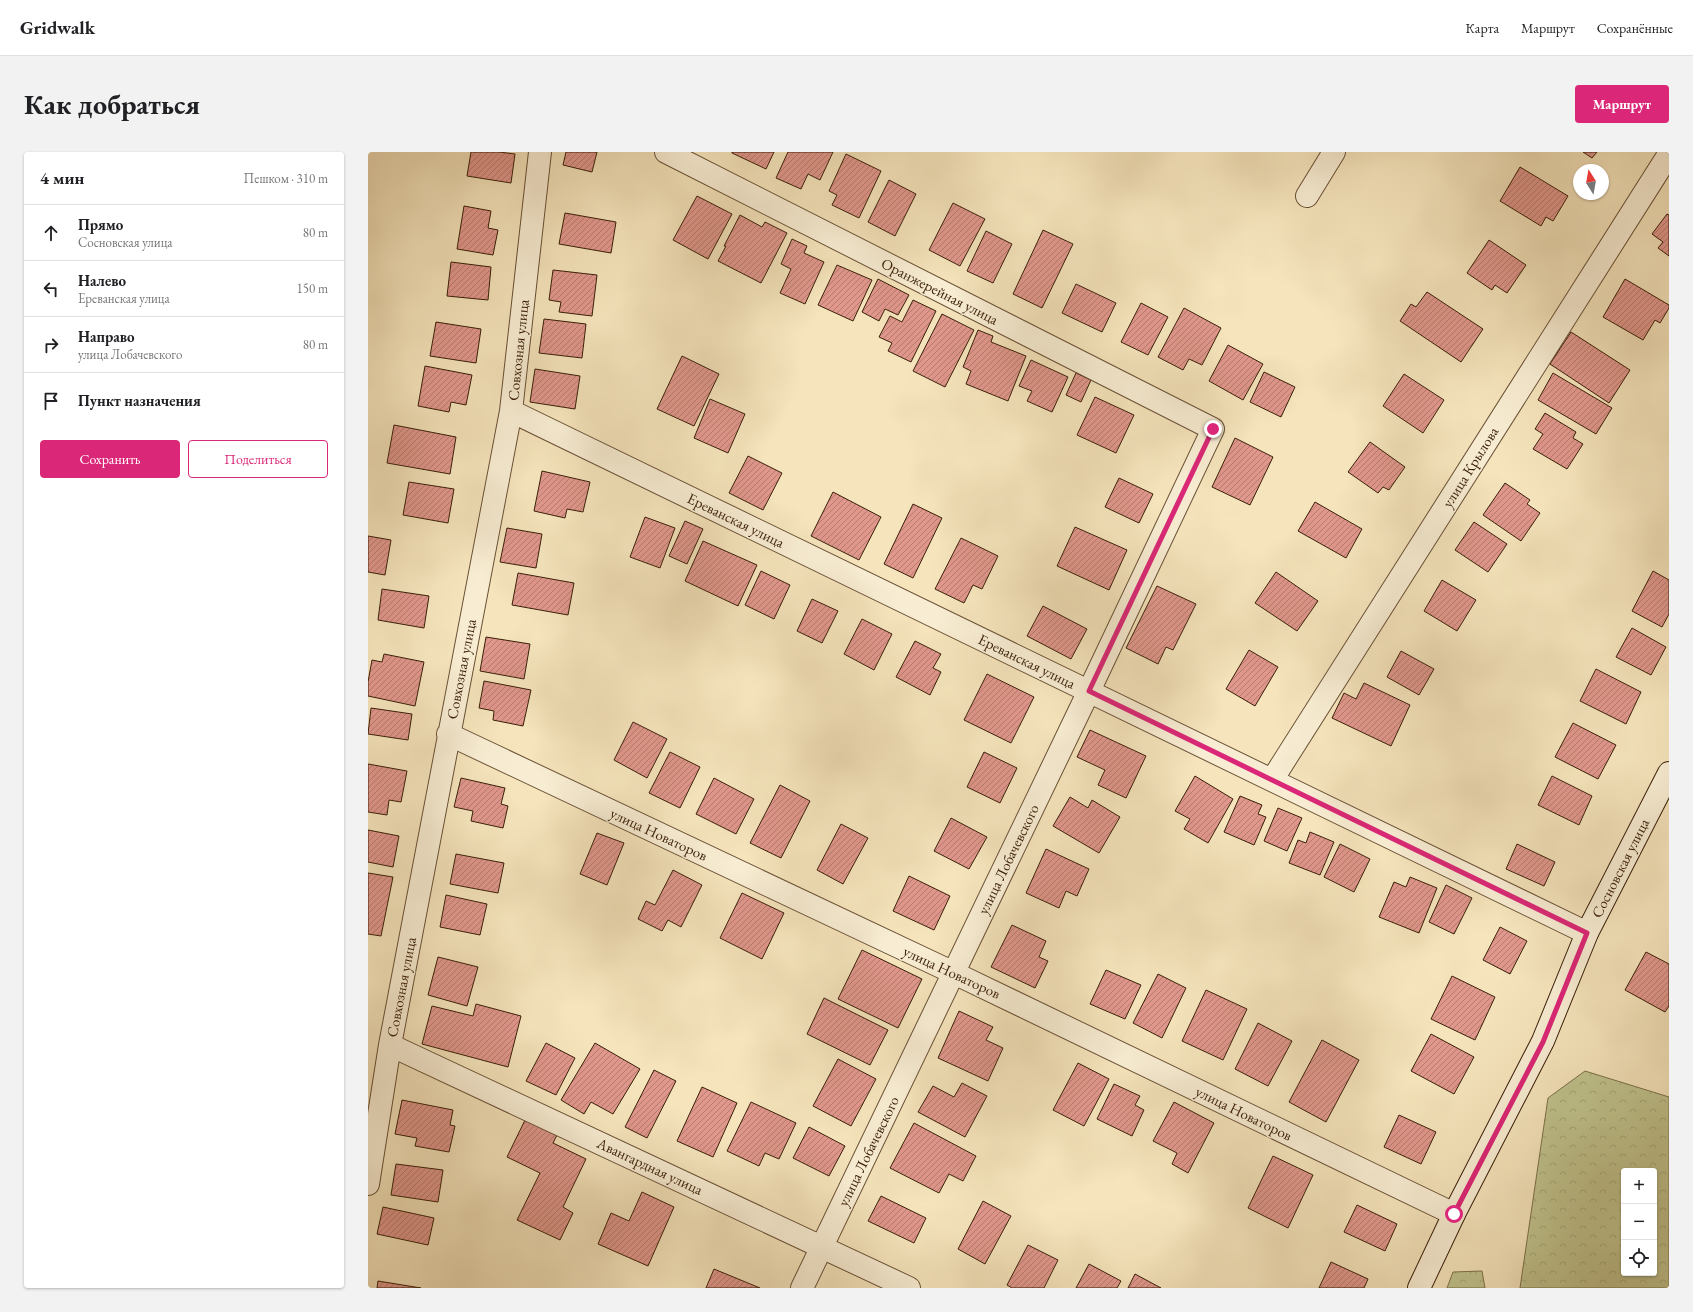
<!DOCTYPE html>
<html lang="ru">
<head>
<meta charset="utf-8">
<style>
	body { margin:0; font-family:"EB Garamond",serif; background:#f2f2f2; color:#202124 }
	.controls { position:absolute; right:12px; bottom:12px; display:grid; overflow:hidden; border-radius:4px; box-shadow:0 1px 3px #0004 }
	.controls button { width:36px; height:36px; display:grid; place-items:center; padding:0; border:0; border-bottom:1px solid #e0e0e0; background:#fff; color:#202124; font:20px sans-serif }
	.compass { position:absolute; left:1205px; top:12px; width:36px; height:36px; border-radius:50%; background:#fff; box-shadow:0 1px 3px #0004; rotate:349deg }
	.stop { position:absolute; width:12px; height:12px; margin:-9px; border:3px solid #db2777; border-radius:50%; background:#fff }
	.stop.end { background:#db2777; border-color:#fff; box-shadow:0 1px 4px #0008 }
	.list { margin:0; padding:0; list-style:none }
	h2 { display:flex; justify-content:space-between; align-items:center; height:52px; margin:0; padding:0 16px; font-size:17px }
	h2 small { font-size:13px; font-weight:400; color:#757577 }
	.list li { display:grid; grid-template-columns:26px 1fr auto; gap:12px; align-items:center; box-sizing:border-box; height:56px; padding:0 16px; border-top:1px solid #e0e0e0 }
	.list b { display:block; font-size:15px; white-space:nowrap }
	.list p { margin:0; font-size:13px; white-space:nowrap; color:#757577 }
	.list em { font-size:13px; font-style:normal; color:#757577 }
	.actions { display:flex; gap:8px; padding:12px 16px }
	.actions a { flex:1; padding:9px 0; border:1px solid #db2777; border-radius:4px; text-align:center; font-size:14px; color:#db2777 }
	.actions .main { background:#db2777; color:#fff }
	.icon { flex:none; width:22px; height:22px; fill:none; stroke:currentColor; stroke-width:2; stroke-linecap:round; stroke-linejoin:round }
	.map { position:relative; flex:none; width:1301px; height:1136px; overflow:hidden; border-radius:4px }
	header { display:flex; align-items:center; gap:24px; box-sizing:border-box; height:56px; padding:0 20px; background:#fff; border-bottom:1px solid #e0e0e0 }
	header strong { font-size:19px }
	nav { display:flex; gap:22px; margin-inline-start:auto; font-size:14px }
	.intro { display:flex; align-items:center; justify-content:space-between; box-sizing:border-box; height:96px; padding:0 24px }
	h1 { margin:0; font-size:28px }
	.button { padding:10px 18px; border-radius:4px; background:#db2777; color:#fff; font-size:14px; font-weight:700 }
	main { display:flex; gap:24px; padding:0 24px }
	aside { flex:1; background:#fff; border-radius:4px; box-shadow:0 1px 3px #0004 }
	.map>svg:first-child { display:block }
</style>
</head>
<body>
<header>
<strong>Gridwalk</strong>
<nav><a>Карта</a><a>Маршрут</a><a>Сохранённые</a></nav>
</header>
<div class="intro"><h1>Как добраться</h1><a class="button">Маршрут</a></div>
<main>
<aside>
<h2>4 мин<small>Пешком · 310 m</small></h2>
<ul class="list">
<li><svg class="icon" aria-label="ahead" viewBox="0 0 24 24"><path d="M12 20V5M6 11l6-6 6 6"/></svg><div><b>Прямо</b><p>Сосновская улица</p></div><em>80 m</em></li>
<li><svg class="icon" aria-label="left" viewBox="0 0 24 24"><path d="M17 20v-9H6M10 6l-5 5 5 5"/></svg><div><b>Налево</b><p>Ереванская улица</p></div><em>150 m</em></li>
<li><svg class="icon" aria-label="right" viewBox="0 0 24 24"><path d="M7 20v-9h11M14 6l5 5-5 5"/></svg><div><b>Направо</b><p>улица Лобачевского</p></div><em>80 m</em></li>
<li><svg class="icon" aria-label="arrive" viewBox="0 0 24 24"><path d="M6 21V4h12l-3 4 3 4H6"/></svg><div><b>Пункт назначения</b></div></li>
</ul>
<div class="actions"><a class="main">Сохранить</a><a>Поделиться</a></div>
</aside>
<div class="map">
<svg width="1301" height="1136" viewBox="0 0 1301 1136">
	<defs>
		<pattern id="forest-crowns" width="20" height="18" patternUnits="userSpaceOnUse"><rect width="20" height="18" fill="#c0c38e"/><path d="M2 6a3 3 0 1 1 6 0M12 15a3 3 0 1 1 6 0" fill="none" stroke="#a6a779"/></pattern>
		<pattern id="building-hatch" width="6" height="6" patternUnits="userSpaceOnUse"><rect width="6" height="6" fill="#e0978c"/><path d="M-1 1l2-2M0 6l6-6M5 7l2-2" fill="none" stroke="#b77b70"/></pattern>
	</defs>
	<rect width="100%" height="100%" fill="#f5e4bc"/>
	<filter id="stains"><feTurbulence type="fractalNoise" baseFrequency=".005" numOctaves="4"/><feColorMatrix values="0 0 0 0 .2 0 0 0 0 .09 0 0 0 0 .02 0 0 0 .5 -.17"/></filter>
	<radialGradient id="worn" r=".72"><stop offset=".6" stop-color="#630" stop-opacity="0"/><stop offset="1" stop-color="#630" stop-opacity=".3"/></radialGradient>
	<path fill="url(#forest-crowns)" stroke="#7d714b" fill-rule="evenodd" d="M1217 919 1301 945V1136H1152L1180 946ZM1256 1019H1286V1121H1256Z
		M1114 1119 1117 1136H1079L1085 1120Z"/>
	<path fill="url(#building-hatch)" stroke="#3a1f08" d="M103 0H131L147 2 143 31 99 24Z
		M198 0H229L224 20 195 13Z
		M364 0H406L398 17 364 1Z
		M420 0H465L452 28 440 22 433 37 408 26Z
		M1215 0H1229L1224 6Z
		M478 2 513 19 491 66 464 53 469 43 461 39Z
		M1152 15 1200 44 1185 69 1178 65 1173 74 1132 49Z
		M521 28 548 42 527 84 500 70Z
		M329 44 364 62 340 107 305 88Z
		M585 51 617 67 592 114 561 98Z
		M96 54 123 59 120 76 130 78 125 103 89 97Z
		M197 61 248 70 243 101 191 92Z
		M1299 62 1301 63V104L1290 96 1295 90 1284 82Z
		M372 63 394 75 397 70 419 81 393 131 350 109 358 94H356Z
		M675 78 705 92 674 156 645 142Z
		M618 79 644 92 625 131 599 119Z
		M424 87 439 94 436 101 456 110 437 152 412 141 423 117 413 112Z
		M1121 88 1158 113 1139 141 1127 133 1124 138 1099 121Z
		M83 110 123 115 120 148 79 144Z
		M469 113 504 128 485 169 450 153Z
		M185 118 229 123 224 164 191 160 193 150 181 148Z
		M510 127 541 143 530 163 517 157 511 169 494 160Z
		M1257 127 1301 153V156L1292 171 1287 168 1275 188 1235 165Z
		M708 132 748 151 734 180 694 161Z
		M1059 140 1115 177 1093 210 1032 169 1043 152 1048 155Z
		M545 148 568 159 543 210 520 199 524 191 511 185 522 164 534 170Z
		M773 151 800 165 780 203 753 190Z
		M816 156 853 176 834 213 821 207 815 218 790 205Z
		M574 162 606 178 577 235 545 219Z
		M176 167 218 172 214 206 171 201Z
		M68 170 113 177 108 211 62 204Z
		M610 178 625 184 623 190 658 204 640 249 598 232 603 219 595 215Z
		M1203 180 1262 218 1241 251 1182 212Z
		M860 193 895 212 875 248 841 229Z
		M314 204 351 222 326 274 289 257Z
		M663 208 700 225 684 260 659 249 664 239 651 234Z
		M57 214 104 223 98 253 83 250 81 260 50 254Z
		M167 217 212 224 207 257 162 250Z
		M896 220 927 235 913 265 882 250Z
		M708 221 723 228 713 250 698 243Z
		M1185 221 1244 256 1228 282 1170 248Z
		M1036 222 1076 248 1055 281 1015 254Z
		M727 245 766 263 748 301 709 283Z
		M342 247 377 262 360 301 326 286Z
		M1177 261 1208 280 1205 286 1215 292 1199 317 1165 297 1175 282 1167 277Z
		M26 273 88 285 82 322 19 311Z
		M867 286 905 305 882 353 844 335Z
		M1002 290 1037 315 1021 338 1015 335 1010 341 980 320Z
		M380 304 414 321 395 358 361 341Z
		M174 319 222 330 215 360 199 357 197 366 166 359Z
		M751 326 785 342 771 371 737 355Z
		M41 330 86 337 80 371 35 363Z
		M1137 331 1162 348 1159 352 1172 361 1153 389 1115 363Z
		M465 340 513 365 491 408 443 384Z
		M947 350 994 377 978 406 930 379Z
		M545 352 574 366 545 426 516 412Z
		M277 365 307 376 292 416 262 405Z
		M317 369 335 377 319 412 301 404Z
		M1106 370 1139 392 1120 420 1087 398Z
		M707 375 759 398 741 438 689 414Z
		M139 376 174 382 168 416 132 410Z
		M0 384 23 388 17 423 0 420Z
		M593 386 630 404 614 437 605 433 596 451 567 437Z
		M335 389 389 413 370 454 317 429Z
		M393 419 422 433 406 467 377 453Z
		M1285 419 1301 428V462L1294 475 1264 459Z
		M908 420 950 449 929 479 887 451Z
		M150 421 206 431 200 463 144 453Z
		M1074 428 1108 448 1089 479 1056 459Z
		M789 434 828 452 805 498 798 495 790 512 758 496Z
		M14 437 61 444 56 476 10 468Z
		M444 447 470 459 454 491 429 479Z
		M675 454 719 477 703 507 659 484Z
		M494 467 524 482 506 518 476 502Z
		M1264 476 1298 495 1283 523 1248 505Z
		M118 485 162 492 156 527 112 519Z
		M547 489 573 502 565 516 573 520 562 543 528 525Z
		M881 498 910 515 887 554 858 537Z
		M1033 499 1066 517 1051 543 1019 525Z
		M16 502 56 510 47 554 0 544V530L4 508 14 510Z
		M1228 517 1273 540 1258 572 1212 549Z
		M619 522 666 545 643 591 596 568Z
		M116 529 163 538 155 574 125 568 126 559 111 556Z
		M996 531 1042 553 1023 594 964 566 976 541 988 547Z
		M3 556 44 562 40 588 0 582Z
		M265 570 299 587 279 626 246 608Z
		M1205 571 1248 593 1230 627 1187 605Z
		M722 578 778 604 758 646 730 633 737 618 709 605Z
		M302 600 332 615 312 656 281 641Z
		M616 600 649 616 632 651 599 635Z
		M0 612 39 619 33 650 21 648 19 663 0 660Z
		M827 624 865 647 840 691 816 677 822 667 807 659Z
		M1184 624 1224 644 1211 673 1170 653Z
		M93 626 137 636 133 652 140 654 135 676 103 669 105 659 86 655Z
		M346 626 386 647 368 682 328 662Z
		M412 633 442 649 413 706 382 691Z
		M872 644 894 653 890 662 898 665 886 693 856 680Z
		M702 645 720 656 724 648 752 665 731 701 685 674Z
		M910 656 934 666 919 699 896 689Z
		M583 666 619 685 601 717 566 699Z
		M473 672 500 686 475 732 449 718Z
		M0 678 31 684 25 715 0 710Z
		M942 680 966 690 952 723 921 711 930 688 938 691Z
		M229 681 256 691 239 733 212 722Z
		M972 692 1002 707 986 740 956 725Z
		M1149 692 1187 710 1176 734 1138 717Z
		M678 697 721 717 709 744 698 739 691 756 658 741Z
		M88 702 136 711 130 741 82 732Z
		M305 718 334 733 313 775 300 768 294 779 270 767 278 749 287 753Z
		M0 721 25 725 13 784 0 782Z
		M541 724 582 744 566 778 525 759Z
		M1042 725 1069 736 1051 781 1011 765 1026 730 1038 735Z
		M1078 733 1104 746 1086 782 1061 770Z
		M374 741 416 761 394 807 352 786Z
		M78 743 119 752 112 783 72 775Z
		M644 773 678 789 671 805 680 809 667 836 623 815Z
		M1132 775 1159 789 1142 822 1115 808Z
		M494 798 554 827 530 876 470 847Z
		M1278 800 1301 812V854L1297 860 1257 838Z
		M70 805 110 815 99 854 60 843Z
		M738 818 773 833 757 867 722 852Z
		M790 822 818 836 794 886 765 871Z
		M1084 824 1127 845 1107 888 1063 867Z
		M838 838 879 857 855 908 814 889Z
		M456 846 520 878 502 913 439 882Z
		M108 852 153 864 140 915 54 892 64 854 105 864Z
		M591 859 625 875 618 888 635 896 620 929 570 906Z
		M890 871 924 889 900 934 867 917Z
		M1063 882 1106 905 1086 942 1043 919Z
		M954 888 991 908 958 970 921 950Z
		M178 891 207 906 188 943 158 929Z
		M227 891 272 917 245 962 223 950 216 962 193 948Z
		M470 907 508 927 483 974 445 954Z
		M710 911 741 927 716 974 685 958Z
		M286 918 308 929 279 986 257 975Z
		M594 931 619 944 597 985 550 960 565 934 586 945Z
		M746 932 772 944 767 953 776 958 764 984 729 967Z
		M334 935 369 951 345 1005 309 989Z
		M34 948 85 958 82 973 87 974 81 1000 47 994 49 986 27 982Z
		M383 950 428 971 411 1007 397 1001 391 1014 359 999Z
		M806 950 846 971 820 1021 804 1012 809 1001 785 989Z
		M1031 963 1068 980 1053 1012 1016 995Z
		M158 966 190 981 185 991 218 1007 195 1055 205 1061 192 1088 149 1068 172 1021 139 1005Z
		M546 971 608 1004 595 1029 581 1022 571 1041 522 1016Z
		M441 975 477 994 461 1024 425 1006Z
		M905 1004 945 1023 920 1076 880 1056Z
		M28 1012 75 1018 70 1050 23 1043Z
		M274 1040 306 1055 280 1114 230 1092 243 1061 261 1069Z
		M513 1044 558 1066 546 1091 500 1069Z
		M615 1049 643 1064 617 1112 590 1097Z
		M989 1053 1029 1072 1017 1099 976 1080Z
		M15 1055 66 1066 60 1093 9 1082Z
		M660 1093 690 1108 676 1136H644L639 1133Z
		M963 1110 1000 1127 996 1136H951Z
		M721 1112 753 1129 749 1136H708Z
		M346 1117 392 1136H338Z
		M767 1122 793 1136H760Z
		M10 1129 53 1136H9Z"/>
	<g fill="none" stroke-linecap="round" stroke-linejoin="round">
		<g stroke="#695035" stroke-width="24">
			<path id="street" d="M298 0 845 277 721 539 434 1136
				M939 44 966 0
				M143 259 1219 781
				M80 582 586 821 1086 1062
				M904 628 1301 2
				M22 893 541 1136
				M0 1032 22 893 143 259 172 0"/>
		</g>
		<g stroke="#3a1f08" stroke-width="24">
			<path id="secondary" d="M1051 1136 1086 1062 1175 889 1219 781 1301 621"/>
		</g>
		<use href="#street" stroke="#f8edd3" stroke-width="22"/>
		<use href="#secondary" stroke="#f8edd3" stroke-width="22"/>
	</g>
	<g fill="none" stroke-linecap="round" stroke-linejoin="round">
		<path stroke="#db2777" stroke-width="5" d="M845 277 721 539 1219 781 1175 890 1086 1062"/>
	</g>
	<g text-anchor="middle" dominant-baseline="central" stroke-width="3" stroke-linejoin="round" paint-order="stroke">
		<g font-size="15" fill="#3a1f08" stroke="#f8edd3">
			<text transform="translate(572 139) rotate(27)">Оранжерейная улица</text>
			<text transform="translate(150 198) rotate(-84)">Совхозная улица</text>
			<text transform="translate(1102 315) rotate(-58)">улица Крылова</text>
			<text transform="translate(368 368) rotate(26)">Ереванская улица</text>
			<text transform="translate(659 509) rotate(26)">Ереванская улица</text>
			<text transform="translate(93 517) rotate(-79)">Совхозная улица</text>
			<text transform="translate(291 682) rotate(25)">улица Новаторов</text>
			<text transform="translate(640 707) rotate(-64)">улица Лобачевского</text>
			<text transform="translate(1252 716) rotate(-63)">Сосновская улица</text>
			<text transform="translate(584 820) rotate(25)">улица Новаторов</text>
			<text transform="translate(33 835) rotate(-79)">Совхозная улица</text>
			<text transform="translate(876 961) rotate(26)">улица Новаторов</text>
			<text transform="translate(500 999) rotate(-64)">улица Лобачевского</text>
			<text transform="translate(282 1014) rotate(25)">Авангардная улица</text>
		</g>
	</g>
	<rect width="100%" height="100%" filter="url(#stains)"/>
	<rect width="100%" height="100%" fill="url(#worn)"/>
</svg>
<div class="controls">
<button>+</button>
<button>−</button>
<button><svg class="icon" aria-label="locate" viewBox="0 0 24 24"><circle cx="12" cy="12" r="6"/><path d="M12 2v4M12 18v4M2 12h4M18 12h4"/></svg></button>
</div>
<svg class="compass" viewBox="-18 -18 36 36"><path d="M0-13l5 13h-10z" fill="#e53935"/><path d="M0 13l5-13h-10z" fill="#757577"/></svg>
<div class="stop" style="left:1086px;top:1062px"></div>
<div class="stop end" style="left:845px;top:277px"></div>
</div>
</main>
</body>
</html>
